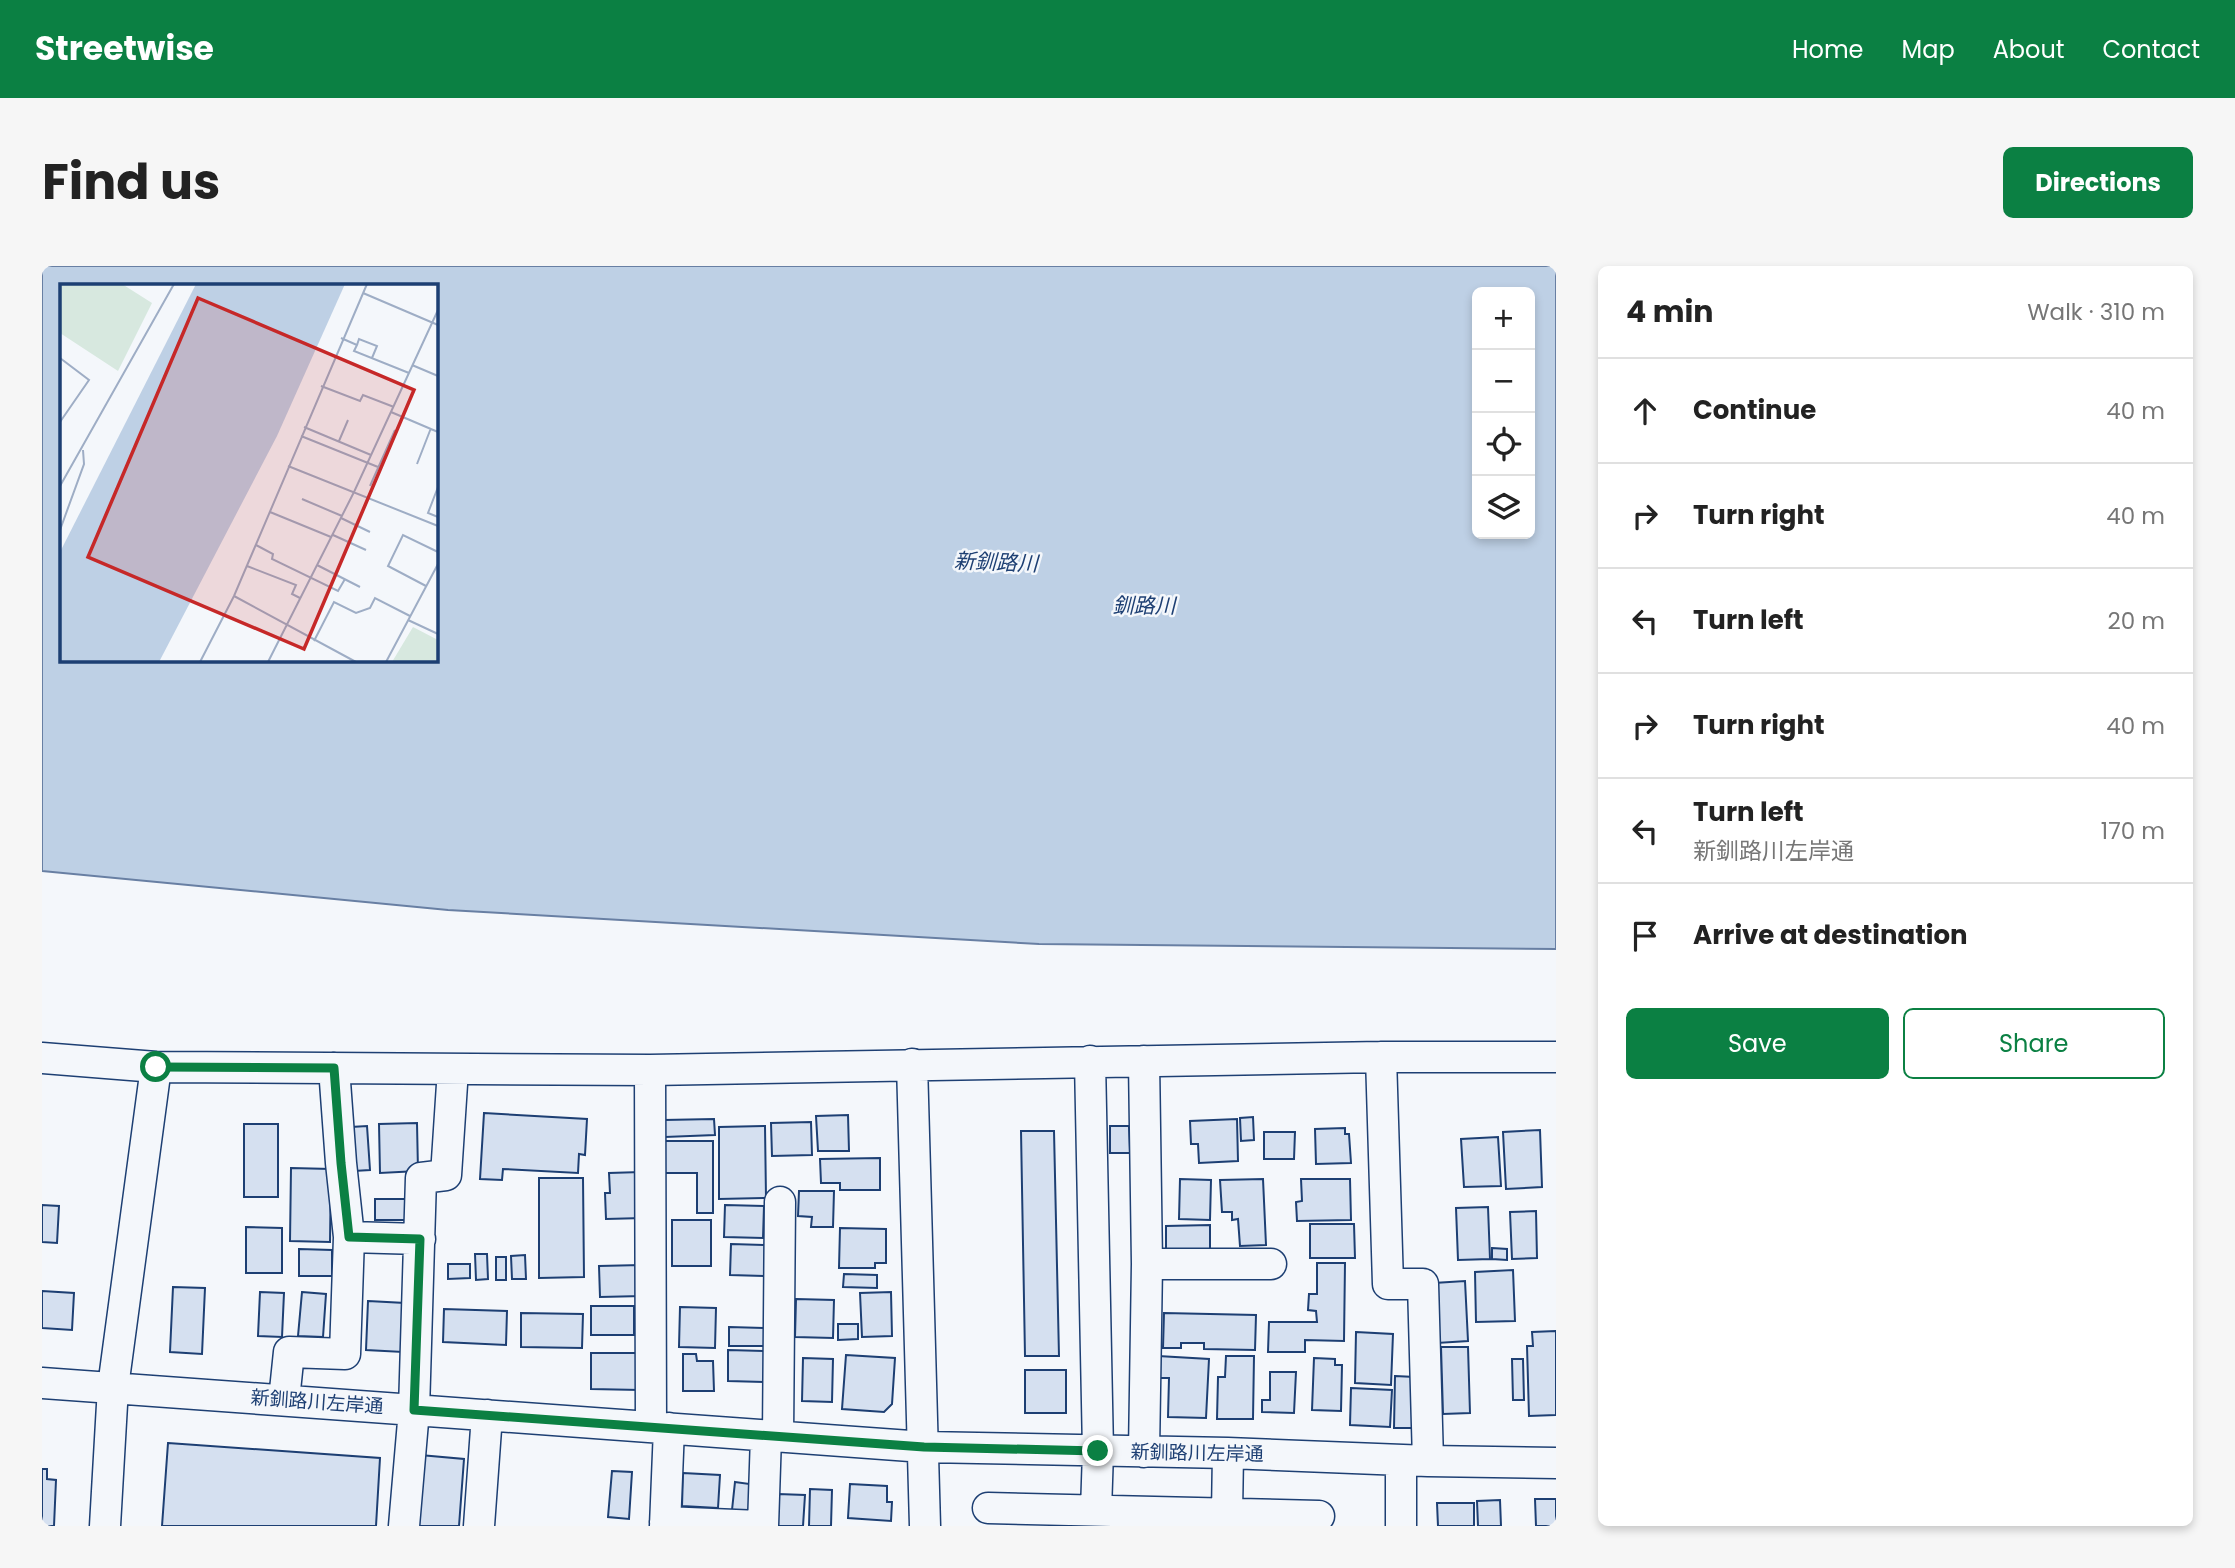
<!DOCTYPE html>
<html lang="en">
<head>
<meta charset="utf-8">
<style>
	body { margin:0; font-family:Poppins,"Noto Sans JP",sans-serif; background:#f6f6f6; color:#222 }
	.controls { position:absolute; right:21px; top:21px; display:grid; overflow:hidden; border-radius:10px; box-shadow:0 4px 10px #0003 }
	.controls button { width:63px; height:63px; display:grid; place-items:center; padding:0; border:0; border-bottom:2px solid #e0e0e0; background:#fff; color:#222; font:35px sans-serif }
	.stop { position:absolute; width:21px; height:21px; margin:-16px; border:5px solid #0b8043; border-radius:50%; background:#fff }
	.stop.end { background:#0b8043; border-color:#fff; box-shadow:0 2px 7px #0008 }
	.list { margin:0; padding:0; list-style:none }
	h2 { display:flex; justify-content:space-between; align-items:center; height:91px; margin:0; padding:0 28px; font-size:30px }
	h2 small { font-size:23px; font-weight:400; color:#767676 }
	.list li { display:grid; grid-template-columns:46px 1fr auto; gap:21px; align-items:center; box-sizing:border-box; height:105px; padding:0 28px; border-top:2px solid #e0e0e0 }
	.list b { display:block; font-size:26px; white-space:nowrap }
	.list p { margin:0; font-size:23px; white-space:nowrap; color:#767676 }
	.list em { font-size:23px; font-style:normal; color:#767676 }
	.actions { display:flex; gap:14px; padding:21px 28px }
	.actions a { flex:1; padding:16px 0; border:2px solid #0b8043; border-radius:10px; text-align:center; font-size:24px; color:#0b8043 }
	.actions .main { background:#0b8043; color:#fff }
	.icon { flex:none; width:38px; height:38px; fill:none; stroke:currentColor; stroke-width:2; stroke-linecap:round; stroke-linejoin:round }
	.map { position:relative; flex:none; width:1514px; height:1260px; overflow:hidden; border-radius:10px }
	header { display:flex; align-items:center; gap:42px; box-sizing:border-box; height:98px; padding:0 35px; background:#0b8043; color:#fff }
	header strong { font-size:33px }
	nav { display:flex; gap:38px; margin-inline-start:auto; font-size:24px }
	.intro { display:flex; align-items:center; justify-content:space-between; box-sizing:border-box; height:168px; padding:0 42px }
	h1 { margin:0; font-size:49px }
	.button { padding:18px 32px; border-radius:10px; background:#0b8043; color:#fff; font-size:24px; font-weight:700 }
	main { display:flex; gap:42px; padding:0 42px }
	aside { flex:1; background:#fff; border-radius:10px; box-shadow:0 4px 10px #0003 }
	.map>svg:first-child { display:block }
</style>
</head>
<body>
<header>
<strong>Streetwise</strong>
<nav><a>Home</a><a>Map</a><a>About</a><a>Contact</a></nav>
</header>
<div class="intro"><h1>Find us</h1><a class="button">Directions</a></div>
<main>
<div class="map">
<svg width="1514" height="1260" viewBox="0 0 1514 1260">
	<rect width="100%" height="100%" fill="#f4f7fb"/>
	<path fill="#bed0e5" stroke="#687fa3" stroke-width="2" fill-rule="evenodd" d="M0 0H1514V683L997 678 406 644 0 605ZM19 19H394V394H19ZM1435 26H1488V268H1435Z"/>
	<path fill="#d5e0f0" stroke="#1d3f73" stroke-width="2" d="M442 847 545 853 543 889 537 888 536 907 461 903 460 914 438 913Z
		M806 849 807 885H776L774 850Z
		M1211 851 1212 874 1199 875 1198 852Z
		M672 853 673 869 623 871 622 854Z
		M1195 853 1196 895 1157 897 1156 878H1149L1148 855Z
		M769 856 770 889 730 890 729 857Z
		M375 857 376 905 338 907 337 858Z
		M202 858H236V931H202Z
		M325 860 328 904 312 905 309 861Z
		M723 860 724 932 677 933V861Z
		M1068 860H1087L1088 887H1068Z
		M1303 862V868H1307L1309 897 1274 898 1273 863Z
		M1498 864 1500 921 1464 923 1461 866Z
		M979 865H1012L1017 1090H983Z
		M1222 866H1253L1252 893H1222Z
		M1456 871 1459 920 1422 921 1419 873Z
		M623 875H671V947H655V907H623Z
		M838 892V924H798V917H779L778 893Z
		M249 902 289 903 288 976 248 975Z
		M599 906 601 952 564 953 563 927H568L567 907Z
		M497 912H541L542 1011 497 1012Z
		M1138 913 1169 914 1168 954 1137 953Z
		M1221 913 1224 979 1198 980 1196 953 1190 954V946H1180L1178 914Z
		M1259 913H1308L1309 954 1255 955 1254 936 1260 935Z
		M757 925H792L791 961H769L770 951 756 950Z
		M333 933H368V954H333Z
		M0 939 17 940 15 977 0 976Z
		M683 939 722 940 721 972 682 971Z
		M1446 941 1448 993 1416 994 1414 942Z
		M1494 945 1495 992 1470 993 1468 946Z
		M630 954H669V1000H630Z
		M1268 958H1312L1313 992H1268Z
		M1168 959V984H1124V960Z
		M204 961 240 962V1007H204Z
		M798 962 844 963V997H833V1002H797Z
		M689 978 725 979 724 1010 688 1009Z
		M1450 982 1465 983V994L1450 993Z
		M257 983 290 984V1010H257Z
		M433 988H445L446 1013 434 1014Z
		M483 989 484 1013H470L469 990Z
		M454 991H464V1014H454Z
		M1275 997H1303L1302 1075 1263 1074V1086H1226L1227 1056H1275L1274 1045 1266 1044 1267 1028H1275Z
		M406 998H428V1012L406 1013Z
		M599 999 600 1030 558 1031 557 1000Z
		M1471 1004 1473 1055 1434 1056 1433 1006Z
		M802 1008 835 1009V1022L801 1021Z
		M1423 1015 1426 1075 1395 1077 1392 1017Z
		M131 1021 163 1022 160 1088 128 1086Z
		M0 1025 32 1027 30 1064 0 1062Z
		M218 1026 242 1027 240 1071 216 1070Z
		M260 1026 284 1028 281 1071 256 1070Z
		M849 1026 850 1070 820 1071 818 1027Z
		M754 1033 792 1034 791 1072 753 1071Z
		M326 1035 363 1037 361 1086 324 1084Z
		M549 1040H592V1069H549Z
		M638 1041 674 1042 673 1082 637 1081Z
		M402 1043 465 1045 464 1079 401 1076Z
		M479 1047 541 1048 540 1082 479 1081Z
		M1122 1047 1214 1049 1213 1084 1162 1083V1077H1139V1082H1121Z
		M796 1058H816V1073L796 1074Z
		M687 1061 726 1062V1080H687Z
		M1514 1065V1149L1487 1150 1485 1080H1491L1490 1066Z
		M1314 1066 1351 1068 1349 1119 1313 1117Z
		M1399 1081H1426L1428 1147 1401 1148Z
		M686 1084 724 1085V1116L686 1115Z
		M549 1087H598V1124L549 1123Z
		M641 1088H654L655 1095H671L672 1125H641Z
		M804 1089 853 1092 850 1138 842 1146 800 1143Z
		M1116 1090 1167 1093 1164 1152 1126 1151 1127 1112H1115Z
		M1184 1090H1212L1211 1153H1175L1176 1111H1183Z
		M761 1092 791 1093 790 1136 760 1135Z
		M1272 1092 1293 1093V1099H1300L1299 1145 1270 1144Z
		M1470 1093H1481L1482 1134H1471Z
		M983 1104H1024V1147H983Z
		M1228 1106H1254L1252 1147 1220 1146V1134H1228Z
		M1353 1110 1373 1111 1376 1162H1352Z
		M1309 1122 1350 1124 1348 1161 1308 1159Z
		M126 1177 338 1192 334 1260H120Z
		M378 1189 422 1193 417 1260H373Z
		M0 1203H5V1213L14 1214 12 1260H0Z
		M570 1205 590 1206 587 1253 566 1251Z
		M641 1207 678 1209 676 1242 640 1240Z
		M693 1216 715 1219 713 1246 690 1244Z
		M808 1218 845 1220V1236H850L849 1255 806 1252Z
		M768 1223 790 1224 789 1260H767Z
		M736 1228 763 1229 761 1260H735Z
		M1493 1233H1514V1260H1494Z
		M1458 1234 1459 1260H1436L1435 1235Z
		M1395 1237H1432V1260H1396Z"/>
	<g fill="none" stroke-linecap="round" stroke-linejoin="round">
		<g stroke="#1d3f73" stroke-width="33">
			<path id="minor" d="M1339 791 1346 1018H1381L1386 1195
				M0 792 114 801 608 804 1339 791H1514
				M1048 795 1056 1185 1054 1245
				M1102 795 1105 998 1102 1186
				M870 798 883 1260
				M608 804 609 1161
				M307 971 378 973
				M1105 998H1229
				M0 1117 882 1181 1186 1187 1386 1195 1514 1197
				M242 1134 247 1086 303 1088 307 971 299 897 292 802
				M736 1170 738 936
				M1359 1194V1260
				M946 1242 1277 1250
				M1185 1248 1186 1187
				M623 1256 717 1260
				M63 1260 71 1121 114 801
				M362 1260 372 1144 379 912 404 909 411 803
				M437 1260 445 1149
				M623 1260 627 1162
				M721 1260 724 1170"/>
		</g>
		<use href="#minor" stroke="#f4f7fb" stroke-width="30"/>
	</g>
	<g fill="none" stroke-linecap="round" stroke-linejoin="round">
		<path stroke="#0b8043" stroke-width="9" d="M114 801 292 802 299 897 307 971 378 973 372 1144 882 1181 1056 1185"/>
	</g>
	<g text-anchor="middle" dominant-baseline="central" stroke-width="5" stroke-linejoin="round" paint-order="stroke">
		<g font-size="19" fill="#1d3f73" stroke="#f4f7fb">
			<text transform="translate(275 1136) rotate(4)">新釧路川左岸通</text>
			<text transform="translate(1155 1187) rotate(1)">新釧路川左岸通</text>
		</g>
		<g font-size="21" font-style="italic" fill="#1d3f73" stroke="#f4f7fb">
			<text transform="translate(954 296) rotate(2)">新釧路川</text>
			<text x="1102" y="339">釧路川</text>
		</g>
	</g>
	<g transform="translate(18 18)">
		<rect width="378" height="378" fill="#f4f7fb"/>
		<path d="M0 0H62L92 19 58 87 0 49ZM353 343 378 356V378H332Z" fill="#d7e8df"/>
		<path d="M136 0H285L217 152 99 378H0V268Z" fill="#bed0e5"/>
		<path fill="none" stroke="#9eadc5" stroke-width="2" d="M303 9 378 41M281 54 297 61 294 67 349 89M297 61 299 55 317 62 312 74M0 74 29 96 0 138M352 81 378 92M261 102 300 117 303 111 334 123M331 128 378 148M244 143 311 171M241 152 318 183M279 157 288 136M357 180 371 144M228 182 378 242M0 202 114 0M310 202 335 146M378 203 368 229 378 233M242 215 282 232M210 228 271 253M281 234 310 248M0 246 24 180 23 166M273 251 306 266M196 261 213 270 212 275 278 307 285 295M257 281 300 303M187 282 236 301 232 310 240 314M366 302 328 282 343 251 378 268M174 312 296 378M348 336 378 350M254 357 274 318 296 329 310 324 315 314 350 332M140 378 174 312 307 0M208 378 294 208 378 26M326 378 378 280"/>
		<path fill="#c62828" fill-opacity="0.15" stroke="#c62828" stroke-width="3.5" d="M138 14 354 106 244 365 28 273Z"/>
		<rect width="378" height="378" fill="none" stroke="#1d3f73" stroke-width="3.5"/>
	</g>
</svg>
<div class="controls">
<button>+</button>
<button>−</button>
<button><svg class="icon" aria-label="locate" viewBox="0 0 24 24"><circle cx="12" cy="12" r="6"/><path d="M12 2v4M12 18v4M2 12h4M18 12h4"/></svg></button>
<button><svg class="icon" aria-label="layers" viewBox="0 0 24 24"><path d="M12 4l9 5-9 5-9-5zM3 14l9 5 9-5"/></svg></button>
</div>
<div class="stop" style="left:114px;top:801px"></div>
<div class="stop end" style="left:1056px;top:1185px"></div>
</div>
<aside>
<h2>4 min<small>Walk · 310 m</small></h2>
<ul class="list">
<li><svg class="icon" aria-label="ahead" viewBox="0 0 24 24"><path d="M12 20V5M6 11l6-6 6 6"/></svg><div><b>Continue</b></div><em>40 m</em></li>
<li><svg class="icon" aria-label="right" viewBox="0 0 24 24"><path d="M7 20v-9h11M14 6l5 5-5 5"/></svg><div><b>Turn right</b></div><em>40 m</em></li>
<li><svg class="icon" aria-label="left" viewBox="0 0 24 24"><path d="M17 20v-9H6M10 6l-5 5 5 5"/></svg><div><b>Turn left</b></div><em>20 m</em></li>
<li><svg class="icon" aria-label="right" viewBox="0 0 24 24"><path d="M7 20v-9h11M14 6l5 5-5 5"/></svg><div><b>Turn right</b></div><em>40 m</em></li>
<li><svg class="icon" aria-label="left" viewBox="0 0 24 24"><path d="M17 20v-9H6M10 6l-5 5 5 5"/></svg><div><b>Turn left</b><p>新釧路川左岸通</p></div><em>170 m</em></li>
<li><svg class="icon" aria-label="arrive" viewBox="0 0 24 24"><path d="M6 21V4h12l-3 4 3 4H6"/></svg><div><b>Arrive at destination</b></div></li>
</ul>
<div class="actions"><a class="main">Save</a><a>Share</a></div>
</aside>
</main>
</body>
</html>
